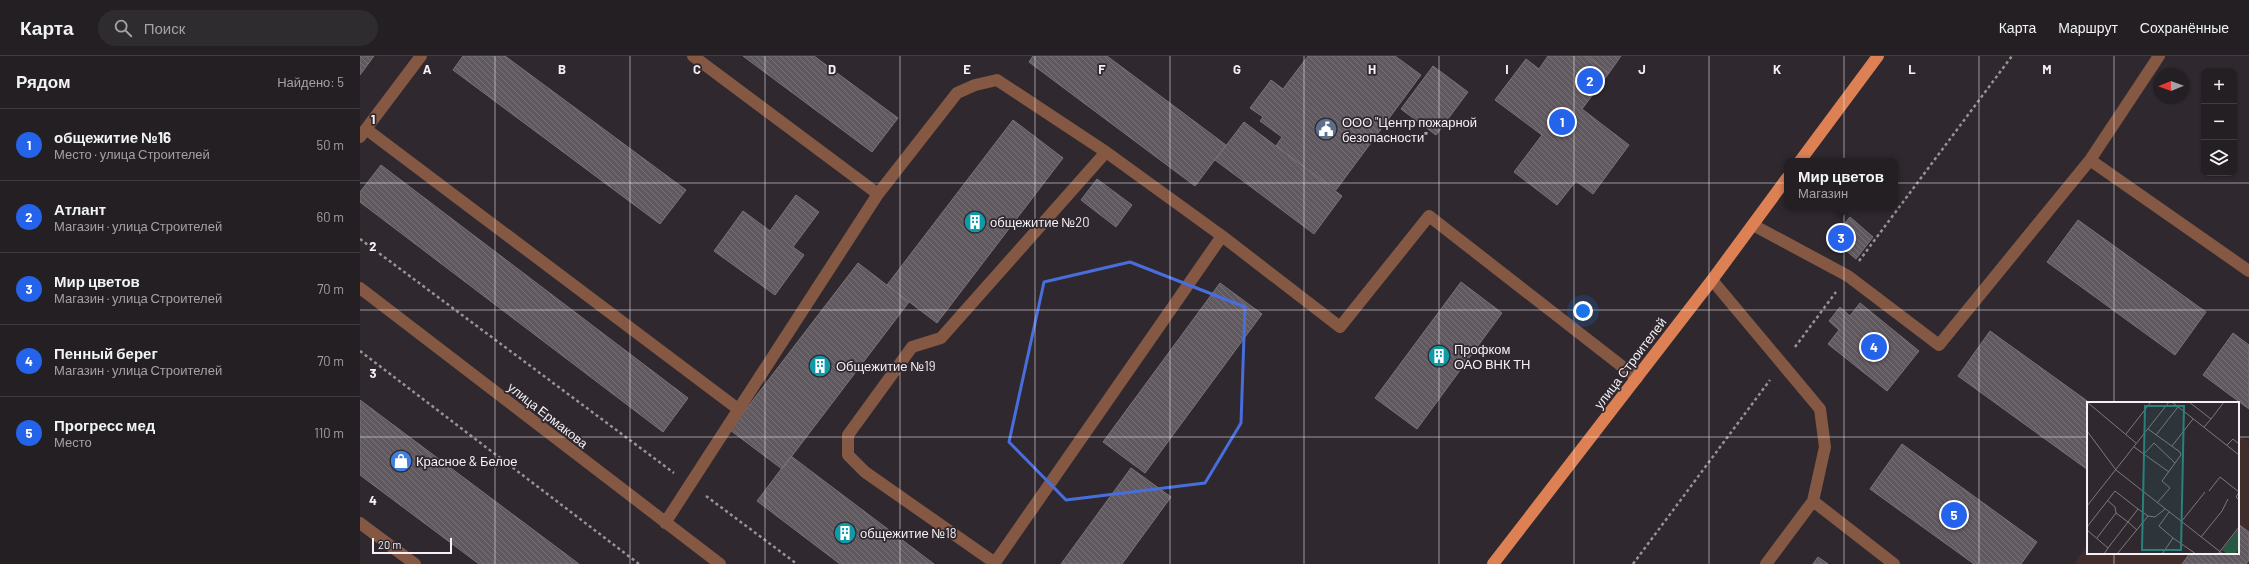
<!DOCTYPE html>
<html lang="ru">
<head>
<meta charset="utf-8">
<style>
	body { margin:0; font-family:Barlow,sans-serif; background:#2f2c30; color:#f1f3f6 }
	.controls { position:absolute; right:12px; top:12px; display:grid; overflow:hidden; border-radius:8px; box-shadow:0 1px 3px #0004 }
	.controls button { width:36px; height:36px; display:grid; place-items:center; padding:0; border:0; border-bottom:1px solid #403d41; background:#231f23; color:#f1f3f6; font:20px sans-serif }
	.compass { position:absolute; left:1793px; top:12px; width:36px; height:36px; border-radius:50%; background:#231f23; box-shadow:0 1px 3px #0004; rotate:269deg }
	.scale { position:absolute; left:12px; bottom:10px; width:80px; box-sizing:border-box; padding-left:4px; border:2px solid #f5f0f4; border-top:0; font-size:11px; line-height:14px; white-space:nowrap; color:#f5f0f4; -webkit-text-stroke:3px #2f292f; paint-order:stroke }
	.you { position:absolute; left:1223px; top:255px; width:14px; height:14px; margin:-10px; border:3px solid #fff; border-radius:50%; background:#1a73e8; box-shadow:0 0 0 6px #1a73e833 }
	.badge { display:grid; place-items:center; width:26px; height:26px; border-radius:50%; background:#2563eb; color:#fff; font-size:13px; font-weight:700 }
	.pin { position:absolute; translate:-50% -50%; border:2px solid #fff; box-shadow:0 1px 4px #0006 }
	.popup { position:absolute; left:1424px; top:102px; width:114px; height:52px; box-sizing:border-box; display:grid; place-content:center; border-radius:8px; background:#231f23; filter:drop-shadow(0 1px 3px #0005); font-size:13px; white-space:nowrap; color:#a3a2a6 }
	.popup b { font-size:15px; color:#f1f3f6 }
	.popup::after { content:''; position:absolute; left:50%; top:100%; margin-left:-8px; border:8px solid transparent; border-top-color:#231f23 }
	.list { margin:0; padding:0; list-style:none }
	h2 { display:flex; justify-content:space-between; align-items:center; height:52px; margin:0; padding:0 16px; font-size:17px }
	h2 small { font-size:13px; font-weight:400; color:#a3a2a6 }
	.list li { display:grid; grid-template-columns:26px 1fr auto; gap:12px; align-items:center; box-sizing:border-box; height:72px; padding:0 16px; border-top:1px solid #403d41 }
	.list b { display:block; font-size:15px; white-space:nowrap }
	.list p { margin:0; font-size:13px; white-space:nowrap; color:#a3a2a6 }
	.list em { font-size:13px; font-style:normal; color:#a3a2a6 }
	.icon { flex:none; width:22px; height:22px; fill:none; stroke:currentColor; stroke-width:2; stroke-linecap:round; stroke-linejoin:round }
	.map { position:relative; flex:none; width:1889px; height:508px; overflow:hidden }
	header { display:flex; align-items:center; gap:24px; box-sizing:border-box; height:56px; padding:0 20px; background:#231f23; border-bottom:1px solid #403d41 }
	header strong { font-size:19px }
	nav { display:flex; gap:22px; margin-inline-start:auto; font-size:14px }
	.search { width:280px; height:36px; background:#2f2c30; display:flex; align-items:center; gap:10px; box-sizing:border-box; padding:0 14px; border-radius:22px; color:#a3a2a6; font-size:15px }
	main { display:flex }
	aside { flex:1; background:#231f23 }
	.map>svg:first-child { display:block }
</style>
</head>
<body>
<header>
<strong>Карта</strong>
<div class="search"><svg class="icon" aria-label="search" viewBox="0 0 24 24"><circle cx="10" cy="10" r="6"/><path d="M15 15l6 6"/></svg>Поиск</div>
<nav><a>Карта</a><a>Маршрут</a><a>Сохранённые</a></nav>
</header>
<main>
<aside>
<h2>Рядом<small>Найдено: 5</small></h2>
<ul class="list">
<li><span class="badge">1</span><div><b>общежитие №16</b><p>Место · улица Строителей</p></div><em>50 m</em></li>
<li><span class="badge">2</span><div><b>Атлант</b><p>Магазин · улица Строителей</p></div><em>60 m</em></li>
<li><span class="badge">3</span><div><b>Мир цветов</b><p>Магазин · улица Строителей</p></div><em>70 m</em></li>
<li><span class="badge">4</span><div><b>Пенный берег</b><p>Магазин · улица Строителей</p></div><em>70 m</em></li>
<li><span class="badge">5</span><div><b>Прогресс мед</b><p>Место</p></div><em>110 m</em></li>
</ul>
</aside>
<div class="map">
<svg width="1889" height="508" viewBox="0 0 1889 508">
	<defs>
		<pattern id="building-back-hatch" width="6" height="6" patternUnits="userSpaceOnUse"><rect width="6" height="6" fill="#60595f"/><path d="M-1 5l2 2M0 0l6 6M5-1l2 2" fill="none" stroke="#777177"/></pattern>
	</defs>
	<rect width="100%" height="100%" fill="#2f292f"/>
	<path fill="#412d2c" d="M1878 378 1889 386V508H1714L1728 488V497H1878Z"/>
	<path fill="url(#building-back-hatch)" stroke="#797178" d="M0 0H14L0 19Z
		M103 0H145L326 134 300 168 93 14Z
		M383 0H454L538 62 512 96Z
		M673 0H747L866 89 835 130 669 6Z
		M948 0H1035L1061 19 976 134 916 90 922 81 900 65 903 61 890 52 911 24 923 33Z
		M1188 0H1226L1249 17 1222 53 1269 89 1233 138 1216 125 1197 149 1154 116 1182 79 1135 44 1166 3 1179 13Z
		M1226 0H1261L1249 17Z
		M1073 10 1108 36 1076 79 1041 53Z
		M653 64 703 102 577 267 527 229Z
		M884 66 982 140 954 178 855 104Z
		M21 109 328 342 303 376 0 146V136Z
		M737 123 772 149 756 171 721 144Z
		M436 139 459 156 433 191 444 199 415 239 354 195 383 155 410 175Z
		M1490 161 1513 181 1496 203 1472 183Z
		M1718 164 1846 256 1815 299 1687 206Z
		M498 207 549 246 422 413 370 374Z
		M1101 226 1142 257 1057 373 1015 342Z
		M860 227 902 258 785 417 743 386Z
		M1500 247 1559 295 1527 335 1468 288 1479 274 1469 265 1480 251 1490 260Z
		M1630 275 1730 347H1728V414L1598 320Z
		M1873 277 1889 289V353L1843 319Z
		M0 344 219 508H119L0 419Z
		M1542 388 1677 486 1661 508H1614L1510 433Z
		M431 400 574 508H480L397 445Z
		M771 412 811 441 762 508H701Z
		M1878 468 1889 476V504L1886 508H1822L1830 497H1878Z
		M1458 501 1468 508H1453Z"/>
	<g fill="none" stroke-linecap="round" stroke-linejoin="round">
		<path stroke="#999398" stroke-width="2.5" stroke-dasharray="3 3" stroke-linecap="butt" d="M0 183 314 417
			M1499 205 1652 0
			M1435 291 1476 236
			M0 295 279 508
			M346 440 437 508
			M1273 508 1410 324"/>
		<path stroke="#855843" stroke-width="12" d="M333 0 518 138
			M6 73 378 353
			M0 81 61 0
			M1730 104 1799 0
			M1393 169 1488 220 1579 289 1730 104 1889 215
			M1352 224 1460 353 1465 391 1453 445 1534 508
			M0 232 360 508
			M0 467 55 508
			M305 467 518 138 597 37 615 29 637 24 746 96
			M635 507 505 416 488 399V379L552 291 581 282 746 96 862 180 980 271 1069 160 1277 322
			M634 508 862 180
			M1406 508 1453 445"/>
		<path stroke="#dd8154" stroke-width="12" d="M1440 105 1518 0
			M1133 508 1352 224 1427 122"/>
	</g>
	<path fill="none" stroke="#486ede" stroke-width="3" stroke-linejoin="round" d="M770 206 885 251 881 367 845 427 706 444 649 386 684 226Z"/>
	<path fill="none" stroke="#f5f0f4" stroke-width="1" stroke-opacity="0.55" d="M135 0V508M270 0V508M405 0V508M540 0V508M675 0V508M810 0V508M944 0V508M1079 0V508M1214 0V508M1349 0V508M1484 0V508M1619 0V508M1754 0V347M0 127H1889M0 254H1889M0 381H1728M1878 381H1889M1754 497V508"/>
	<defs>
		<g id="civic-disc" transform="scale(1.15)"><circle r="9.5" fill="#5c6f8a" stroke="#2f292f"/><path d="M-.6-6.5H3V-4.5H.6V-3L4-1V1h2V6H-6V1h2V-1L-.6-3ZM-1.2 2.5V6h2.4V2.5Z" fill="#fff"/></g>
		<g id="building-disc" transform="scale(1.15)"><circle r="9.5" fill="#0f9aa8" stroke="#2f292f"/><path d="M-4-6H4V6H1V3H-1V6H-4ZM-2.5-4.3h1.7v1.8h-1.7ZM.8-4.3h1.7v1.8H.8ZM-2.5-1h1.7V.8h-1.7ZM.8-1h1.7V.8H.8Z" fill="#fff"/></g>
		<g id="shop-disc" transform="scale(1.15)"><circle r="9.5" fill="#3f7fe0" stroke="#2f292f"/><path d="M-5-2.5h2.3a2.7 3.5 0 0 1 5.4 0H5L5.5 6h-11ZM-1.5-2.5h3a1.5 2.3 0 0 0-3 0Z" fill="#fff"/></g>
	</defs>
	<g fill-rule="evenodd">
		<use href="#civic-disc" x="966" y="73"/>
		<use href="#building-disc" x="615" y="166"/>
		<use href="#building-disc" x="1079" y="300"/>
		<use href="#building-disc" x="460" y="310"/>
		<use href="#shop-disc" x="41" y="405"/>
		<use href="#building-disc" x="485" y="477"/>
	</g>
	<g text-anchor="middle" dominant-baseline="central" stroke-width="3.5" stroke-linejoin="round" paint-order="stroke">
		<g font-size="13" fill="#f5f0f4" stroke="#2f292f" text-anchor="start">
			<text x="982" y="66">ООО "Центр пожарной<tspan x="982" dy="15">безопасности"</tspan></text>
			<text x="630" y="166">общежитие №20</text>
			<text x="1094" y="293">Профком<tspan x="1094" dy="15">ОАО ВНК ТН</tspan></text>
			<text x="476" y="310">Общежитие №19</text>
			<text x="56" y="405">Красное &amp; Белое</text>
			<text x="500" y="477">общежитие №18</text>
		</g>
		<g font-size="13" fill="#f5f0f4" stroke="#2f292f">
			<text transform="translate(1270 307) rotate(-53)">улица Строителей</text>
			<text transform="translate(188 359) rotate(38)">улица Ермакова</text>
		</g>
	</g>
	<g transform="translate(1727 346)">
		<rect width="152" height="152" fill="#2f292f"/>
		<path d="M152 126V147L148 152H140L135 148Z" fill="#285943"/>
		<path fill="none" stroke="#7e797e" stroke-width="1" d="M0 0 49 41M85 0 152 53M102 0 124 17 117 25M124 17 137 0M61 27 93 50 94 53 88 61M0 29 29 68 136 152M39 32 64 0M69 33 91 5M140 43 146 37 152 42M85 44 106 17M47 45 82 70M57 52 67 41 88 61 75 79 83 86 70 101M122 89 133 75 152 90 149 95 152 98M20 98 28 105 29 111M0 104 82 0M94 120 118 90M0 125 28 89 51 107M0 128 21 146 17 152M114 135 135 109 141 97M10 136 29 111 41 120 51 107 61 114M86 136 109 152M21 146 41 120 50 128M30 152 61 114 68 115 78 107M75 152 86 136 72 124 82 110M131 152 152 125"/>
		<path fill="#26827b" fill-opacity="0.15" stroke="#26827b" stroke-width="2" d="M58 4H97L94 148H55Z"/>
		<rect width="152" height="152" fill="none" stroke="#f5f0f4" stroke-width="2"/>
	</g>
	<g font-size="13" text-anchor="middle" font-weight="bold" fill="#f5f0f4" stroke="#2f292f" stroke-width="3.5" stroke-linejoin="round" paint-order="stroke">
		<text x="67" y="18">A</text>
		<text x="202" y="18">B</text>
		<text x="337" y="18">C</text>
		<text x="472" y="18">D</text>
		<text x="607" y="18">E</text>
		<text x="742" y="18">F</text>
		<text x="877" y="18">G</text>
		<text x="1012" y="18">H</text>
		<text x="1147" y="18">I</text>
		<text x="1282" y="18">J</text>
		<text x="1417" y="18">K</text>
		<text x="1552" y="18">L</text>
		<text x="1687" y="18">M</text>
		<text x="13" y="68">1</text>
		<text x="13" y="195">2</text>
		<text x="13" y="322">3</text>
		<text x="13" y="449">4</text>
	</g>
</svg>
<div class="controls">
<button>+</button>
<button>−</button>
<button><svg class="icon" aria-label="layers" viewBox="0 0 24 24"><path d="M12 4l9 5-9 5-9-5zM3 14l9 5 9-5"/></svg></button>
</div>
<svg class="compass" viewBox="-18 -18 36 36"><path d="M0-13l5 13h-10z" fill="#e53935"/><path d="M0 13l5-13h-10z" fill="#a3a2a6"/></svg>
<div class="scale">20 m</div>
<div class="you"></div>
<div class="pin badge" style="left:1202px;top:66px">1</div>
<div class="pin badge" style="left:1230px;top:25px">2</div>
<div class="pin badge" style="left:1481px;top:182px">3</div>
<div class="popup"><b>Мир цветов</b>Магазин</div>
<div class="pin badge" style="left:1514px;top:291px">4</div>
<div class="pin badge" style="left:1594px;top:459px">5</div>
</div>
</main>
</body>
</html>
